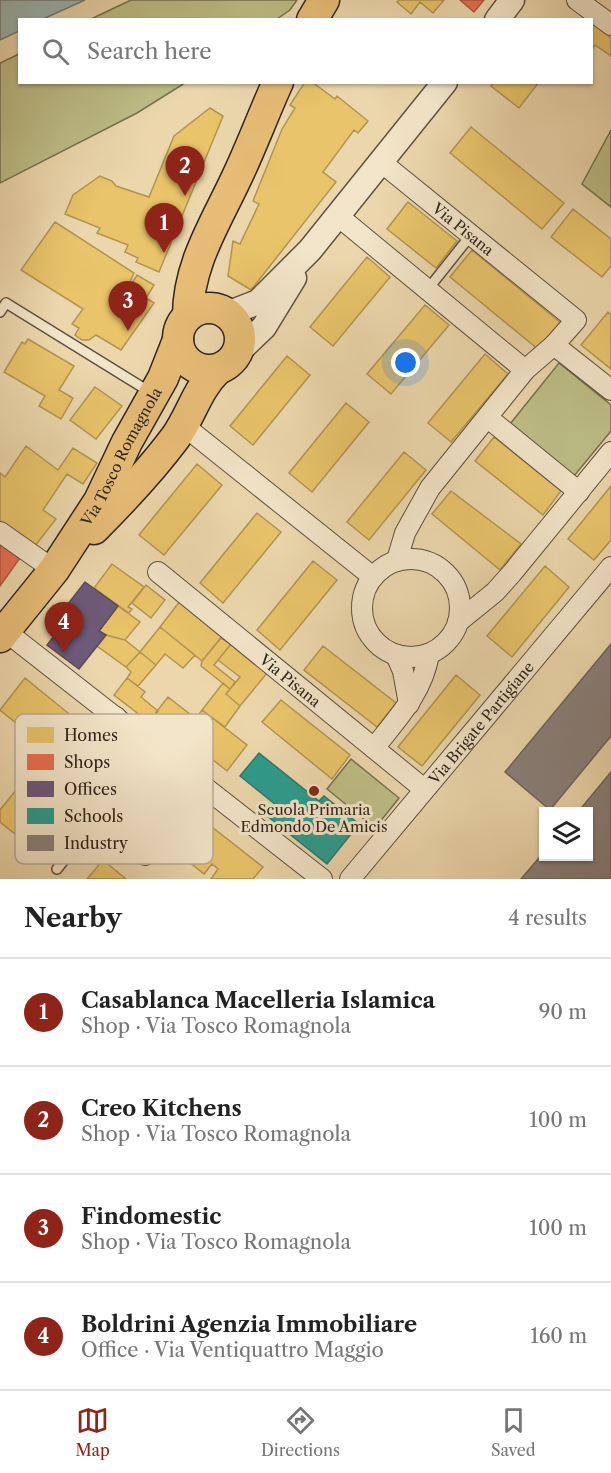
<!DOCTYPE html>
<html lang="en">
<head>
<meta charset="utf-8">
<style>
	body { margin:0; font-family:"Libre Caslon Text",serif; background:#f6f6f6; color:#222 }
	.controls { position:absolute; right:18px; bottom:18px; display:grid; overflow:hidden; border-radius:0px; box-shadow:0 2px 4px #0004 }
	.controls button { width:54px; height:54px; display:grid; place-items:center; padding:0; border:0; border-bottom:2px solid #e0e0e0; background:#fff; color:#222; font:30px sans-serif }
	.you { position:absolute; left:406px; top:363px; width:21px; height:21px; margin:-15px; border:4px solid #fff; border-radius:50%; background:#1a73e8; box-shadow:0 0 0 9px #1a73e833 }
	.badge { display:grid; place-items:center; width:39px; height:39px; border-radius:50%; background:#8f2418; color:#fff; font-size:20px; font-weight:700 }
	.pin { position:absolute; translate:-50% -50px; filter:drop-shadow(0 2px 3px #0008) }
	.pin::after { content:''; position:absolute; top:32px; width:21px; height:18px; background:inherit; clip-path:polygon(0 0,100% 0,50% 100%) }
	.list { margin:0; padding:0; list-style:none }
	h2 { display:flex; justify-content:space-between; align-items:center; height:78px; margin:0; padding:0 24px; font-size:26px }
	h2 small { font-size:20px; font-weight:400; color:#767676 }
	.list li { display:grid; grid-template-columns:39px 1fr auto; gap:18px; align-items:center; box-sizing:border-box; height:108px; padding:0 24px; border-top:2px solid #e0e0e0 }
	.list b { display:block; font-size:22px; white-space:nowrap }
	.list p { margin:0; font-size:20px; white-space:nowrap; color:#767676 }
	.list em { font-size:20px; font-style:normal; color:#767676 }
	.icon { flex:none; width:33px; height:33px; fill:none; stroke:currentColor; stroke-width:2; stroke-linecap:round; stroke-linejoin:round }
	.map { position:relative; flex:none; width:611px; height:879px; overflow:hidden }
	.search { position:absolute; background:#fff; box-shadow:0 2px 4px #0004; left:18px; right:18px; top:18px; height:66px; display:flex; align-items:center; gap:15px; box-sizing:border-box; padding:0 21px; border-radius:0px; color:#767676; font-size:22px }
	.sheet { height:510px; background:#fff }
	nav { display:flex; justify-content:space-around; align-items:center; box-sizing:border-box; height:84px; border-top:2px solid #e0e0e0; background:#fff; font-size:16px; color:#767676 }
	nav a { display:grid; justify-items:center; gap:3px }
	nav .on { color:#8f2418 }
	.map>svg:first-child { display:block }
</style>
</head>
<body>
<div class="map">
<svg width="611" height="879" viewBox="0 0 611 879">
	<rect width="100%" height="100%" fill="#ecd7ac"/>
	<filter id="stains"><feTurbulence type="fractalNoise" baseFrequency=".00333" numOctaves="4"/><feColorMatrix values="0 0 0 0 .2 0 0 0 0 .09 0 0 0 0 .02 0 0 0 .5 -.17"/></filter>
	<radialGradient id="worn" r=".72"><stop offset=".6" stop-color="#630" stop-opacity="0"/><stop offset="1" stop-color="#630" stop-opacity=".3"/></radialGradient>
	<path fill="#bdbd86" stroke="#767051" stroke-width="1.5" d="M131 0H297L290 10 277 19H91Z
		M19 54 20 82 185 83 137 113 0 183V63Z
		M611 130V207L582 184Z
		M559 363 611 405V431L574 476 510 424Z
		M351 759 399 798 375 828 327 789Z"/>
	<path fill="#9cb7b4" stroke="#707c77" stroke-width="1.5" d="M0 0H85L43 19 20 20 19 31 0 40Z"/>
	<path fill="#e9c46a" stroke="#b19453" stroke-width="1.5" d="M399 0H444L433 13 420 2 411 14 397 2Z
		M592 23 611 38V56L595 45 592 49Z
		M305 82H312L335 99 337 96 368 121 358 133 354 130 323 172 336 182 251 290 228 276 233 241 240 244 259 204 253 201 282 129 295 108 290 105Z
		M494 82H539L519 108 491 86Z
		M210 108 223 116 159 272 136 262 138 258 125 252 128 245 97 233 100 228 65 214 73 195 100 176 112 181 116 186 149 197 174 136Z
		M471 127 564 203 542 229 450 153Z
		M408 202 457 241 436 268 387 229Z
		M573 209 611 239V266L602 277 551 237Z
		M55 222 134 273 129 284 131 285 137 275 154 285 146 298 154 303 121 350 96 335 89 340H82L75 335 79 328 72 324 83 309 21 270Z
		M472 250 561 323 539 350 450 277Z
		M367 257 390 277 333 346 310 327Z
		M425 305 449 325 391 394 367 374Z
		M608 312 611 315V369L581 345Z
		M28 339 74 366 59 390 73 398 61 419 39 406 45 396 4 372 22 342 25 344Z
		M485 354 508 374 451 442 428 423Z
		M287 356 310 375 253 445 230 426Z
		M95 387 122 406 96 439 70 420Z
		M346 403 369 422 312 492 289 473Z
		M494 437 561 491 543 515 475 461Z
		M26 446 58 470 73 448 97 463 83 484 67 474 43 510 56 519 35 546 0 523V473L5 477Z
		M404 452 426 470 369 540 347 522Z
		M197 464 222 485 164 555 139 535Z
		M611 486V540L594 560 568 539Z
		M451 491 521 544 500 570 432 514Z
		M257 513 281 532 223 603 200 583Z
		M313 561 337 580 280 650 257 630Z
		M112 564 144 587 128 607 132 609 129 613 94 588Z
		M545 566 569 587 512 657 487 636Z
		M146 585 165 600 151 618 132 603Z
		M180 601 223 635 202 661 160 627Z
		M118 606 140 622 125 640 106 635 99 631Z
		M160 627 195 655 183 668 165 654 156 665 140 652Z
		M106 635 125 640 140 652 126 667 97 646Z
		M221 638 231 644 214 665 235 682 230 689 201 666 202 661Z
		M231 644 267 673 240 706 226 694 240 677 218 660Z
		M323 646 396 703 377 727 304 670Z
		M140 652 156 665 138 686 127 678 131 672 126 667Z
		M456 675 480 695 422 766 398 747Z
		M25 678 79 722 54 754 0 710Z
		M127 678 145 692 141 697 158 711 149 722 114 695Z
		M223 683 230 689 226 694 240 706 225 727 202 710Z
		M168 697 196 719 179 741 150 720Z
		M281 700 350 755 332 779 262 722Z
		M202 710 247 745 227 771 183 736Z
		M16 790 66 831 45 858 0 822V810Z
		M203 820 263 867 253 879H211L218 869 212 864 204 874 178 853Z
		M103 860 126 879H87Z"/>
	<path fill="#e76f51" stroke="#b05841" stroke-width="1.5" d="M460 0H484L474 12Z
		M0 544 20 558 0 586Z"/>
	<path fill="#6d597a" stroke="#5a495e" stroke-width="1.5" d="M85 582 118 606 99 631 106 635 79 669 47 645 74 610 67 605Z"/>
	<path fill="#2a9d8f" stroke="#2c796c" stroke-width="1.5" d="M259 753 319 801 324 796 359 824 327 864 267 816 276 805 240 776Z"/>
	<path fill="#8a817c" stroke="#6f655f" stroke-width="1.5" d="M611 644V736L550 810 505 772Z
		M611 772V879H521L544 852V856H588V812H578Z"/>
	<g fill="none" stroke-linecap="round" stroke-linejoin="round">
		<g stroke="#5e5140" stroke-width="12">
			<path id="service" d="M428 289 471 235
				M0 312 6 303 150 392
				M57 869 98 818"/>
		</g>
		<g stroke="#5e5140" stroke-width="22">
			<g id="minor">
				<path d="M577 0 611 25"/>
				<path id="s1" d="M381 162 576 320 554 345 525 370 430 488 405 533 397 560"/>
				<path d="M338 216 525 370"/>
				<path d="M554 345 611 390"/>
				<path d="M488 418 579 492"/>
				<path d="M183 425 373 577"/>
				<path d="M0 532 54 570"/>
				<circle cx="411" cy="608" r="49"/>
				<path id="s2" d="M158 572 424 789"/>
				<path d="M458 622 495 592 512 573 611 452"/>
				<path d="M5 631 322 879"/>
				<path d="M396 655 403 671 409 704"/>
				<path d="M116 717 60 786 145 855 202 784"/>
				<path d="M374 748C397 719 423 692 429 654"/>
				<path id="s3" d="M350 879 611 567"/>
			</g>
		</g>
		<g stroke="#5e5140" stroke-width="27">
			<path id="tertiary" d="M497 20 512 0
				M227 314 258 302 310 250 445 82
				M237 353 264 327 294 278"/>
		</g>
		<g stroke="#2f241c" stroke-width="33">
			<g id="primary">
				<path d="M312 20 324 0"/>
				<circle cx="209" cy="339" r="31"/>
				<path d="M188 316C188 265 215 224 236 179 251 148 263 115 278 82"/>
				<path d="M94 529C123 500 151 470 175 438 191 416 197 389 217 370"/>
				<path id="s4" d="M0 637 54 570 99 501 127 442 163 378 178 340"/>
			</g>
		</g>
		<use href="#service" stroke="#f3e5c9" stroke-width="9"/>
		<use href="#minor" stroke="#f3e5c9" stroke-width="20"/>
		<use href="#tertiary" stroke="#f3e5c9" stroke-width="24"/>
		<use href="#primary" stroke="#e6bc76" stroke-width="30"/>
	</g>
	<circle fill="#8f2418" stroke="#f3e5c9" stroke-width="2" cx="314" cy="791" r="6"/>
	<g text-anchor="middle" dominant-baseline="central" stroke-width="6" stroke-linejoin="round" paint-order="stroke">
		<g font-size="15" fill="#2f241c" stroke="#f3e5c9">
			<text stroke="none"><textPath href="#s1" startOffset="106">Via Pisana</textPath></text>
			<text stroke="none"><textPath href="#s4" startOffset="218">Via Tosco Romagnola</textPath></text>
			<text stroke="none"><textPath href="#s2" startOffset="171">Via Pisana</textPath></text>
			<text stroke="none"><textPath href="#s3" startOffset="204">Via Brigate Partigiane</textPath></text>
		</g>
		<g font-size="15" fill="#2f241c" stroke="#f3e5c9">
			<text x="314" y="809">Scuola Primaria<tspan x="314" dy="17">Edmondo De Amicis</tspan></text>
		</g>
	</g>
	<rect x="15" y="714" width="198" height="150" rx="9" fill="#f3e5c9" stroke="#b8ab95" stroke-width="1.5"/>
	<rect x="27" y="727" width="27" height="16" fill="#e9c46a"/>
	<rect x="27" y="754" width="27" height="16" fill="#e76f51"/>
	<rect x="27" y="781" width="27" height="16" fill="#6d597a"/>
	<rect x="27" y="808" width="27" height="16" fill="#2a9d8f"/>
	<rect x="27" y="835" width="27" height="16" fill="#8a817c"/>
	<g font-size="16" fill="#2f241c">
		<text x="64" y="741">Homes</text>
		<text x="64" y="768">Shops</text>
		<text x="64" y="795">Offices</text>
		<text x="64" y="822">Schools</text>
		<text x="64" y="849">Industry</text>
	</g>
	<rect width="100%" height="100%" filter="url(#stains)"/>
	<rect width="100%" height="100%" fill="url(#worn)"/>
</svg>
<div class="controls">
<button><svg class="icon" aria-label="layers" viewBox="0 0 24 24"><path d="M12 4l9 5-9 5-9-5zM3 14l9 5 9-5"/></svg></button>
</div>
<div class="you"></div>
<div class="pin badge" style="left:164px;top:253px">1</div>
<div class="pin badge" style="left:185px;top:196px">2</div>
<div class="pin badge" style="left:128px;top:331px">3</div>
<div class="pin badge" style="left:64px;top:652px">4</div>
<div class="search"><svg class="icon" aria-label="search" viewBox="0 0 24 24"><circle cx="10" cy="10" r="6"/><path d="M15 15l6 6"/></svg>Search here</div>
</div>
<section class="sheet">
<h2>Nearby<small>4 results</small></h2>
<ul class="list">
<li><span class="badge">1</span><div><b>Casablanca Macelleria Islamica</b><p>Shop · Via Tosco Romagnola</p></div><em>90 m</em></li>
<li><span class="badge">2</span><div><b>Creo Kitchens</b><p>Shop · Via Tosco Romagnola</p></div><em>100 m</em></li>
<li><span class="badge">3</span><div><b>Findomestic</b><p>Shop · Via Tosco Romagnola</p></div><em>100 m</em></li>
<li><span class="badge">4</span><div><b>Boldrini Agenzia Immobiliare</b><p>Office · Via Ventiquattro Maggio</p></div><em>160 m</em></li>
</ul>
</section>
<nav>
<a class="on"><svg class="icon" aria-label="map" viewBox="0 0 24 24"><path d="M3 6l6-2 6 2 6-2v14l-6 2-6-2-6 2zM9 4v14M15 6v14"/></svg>Map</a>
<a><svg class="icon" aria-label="directions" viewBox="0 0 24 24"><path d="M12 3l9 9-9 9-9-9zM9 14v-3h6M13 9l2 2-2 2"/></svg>Directions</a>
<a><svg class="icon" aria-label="saved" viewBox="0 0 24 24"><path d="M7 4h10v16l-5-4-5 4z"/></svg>Saved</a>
</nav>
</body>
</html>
